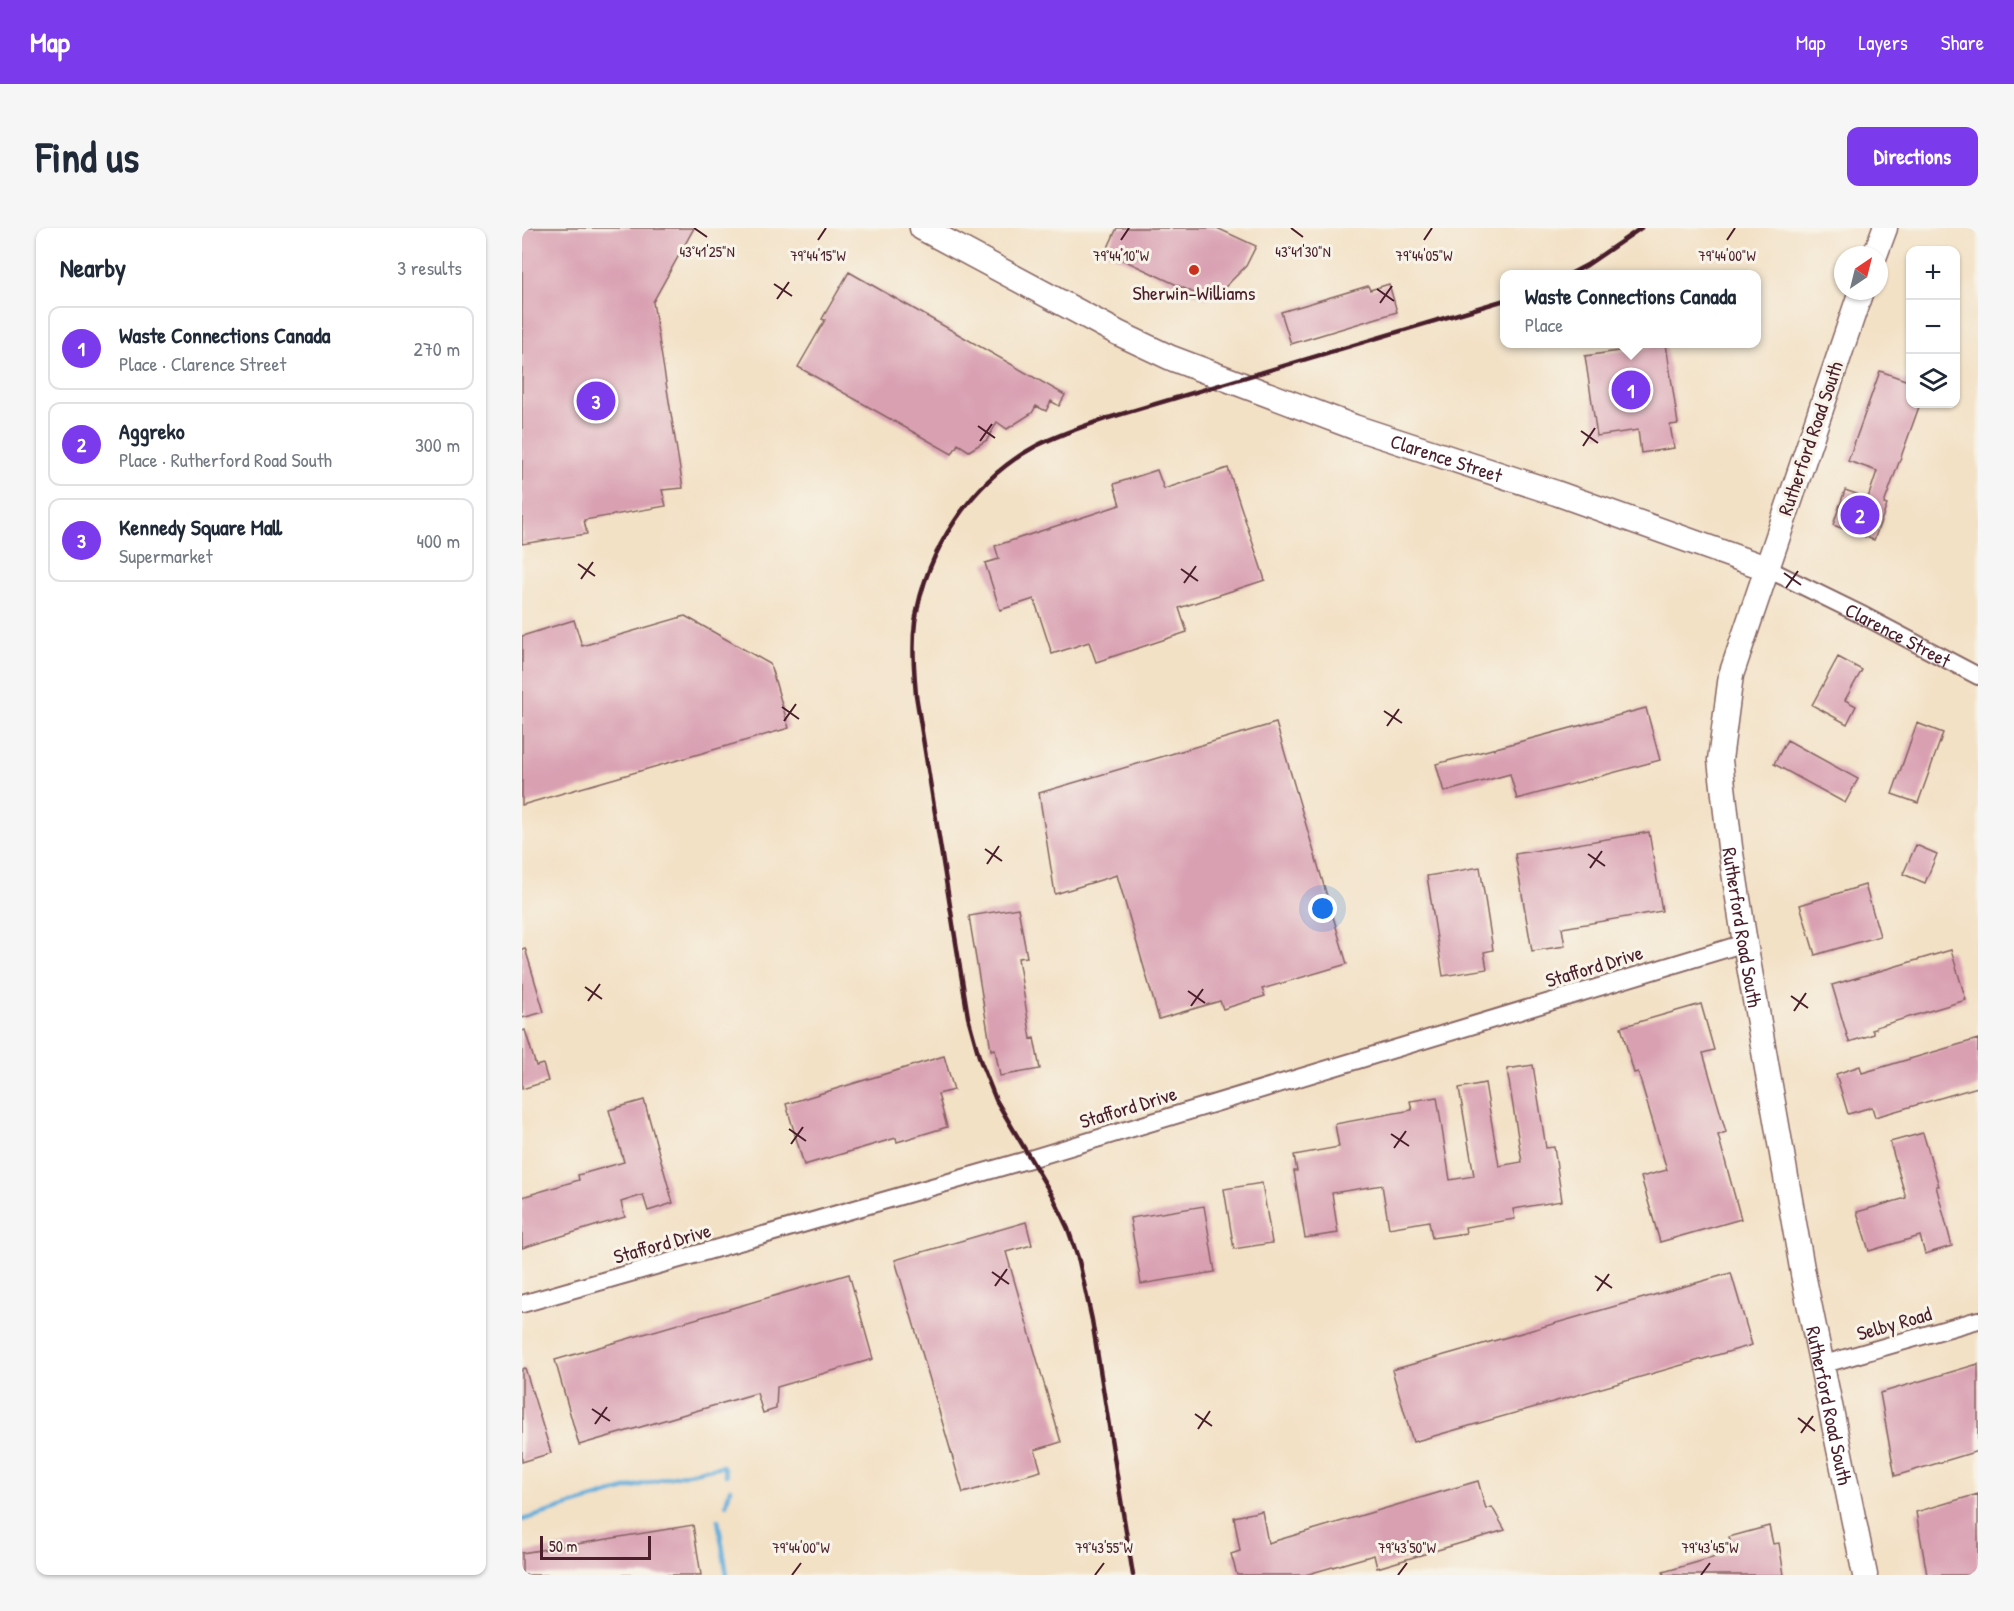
<!DOCTYPE html>
<html lang="en">
<head>
<meta charset="utf-8">
<style>
	body { margin:0; font-family:"Patrick Hand",sans-serif; background:#f6f6f7; color:#1f2937 }
	.controls { position:absolute; right:18px; top:18px; display:grid; overflow:hidden; border-radius:12px; box-shadow:0 2px 4px #0004 }
	.controls button { width:54px; height:54px; display:grid; place-items:center; padding:0; border:0; border-bottom:2px solid #e0e1e3; background:#fff; color:#1f2937; font:30px sans-serif }
	.compass { position:absolute; left:1312px; top:18px; width:54px; height:54px; border-radius:50%; background:#fff; box-shadow:0 2px 4px #0004; rotate:35deg }
	.scale { position:absolute; left:18px; bottom:15px; width:111px; box-sizing:border-box; padding-left:6px; border:3px solid #4a1f2b; border-top:0; font-size:16px; line-height:21px; white-space:nowrap; color:#4a1f2b; -webkit-text-stroke:4px #f7f3e8; paint-order:stroke }
	.you { position:absolute; left:801px; top:681px; width:21px; height:21px; margin:-15px; border:4px solid #fff; border-radius:50%; background:#1a73e8; box-shadow:0 0 0 9px #1a73e833 }
	.badge { display:grid; place-items:center; width:39px; height:39px; border-radius:50%; background:#7c3aed; color:#fff; font-size:20px; font-weight:700 }
	.pin { position:absolute; translate:-50% -50%; border:3px solid #fff; box-shadow:0 2px 6px #0006 }
	.popup { position:absolute; left:978px; top:42px; width:261px; height:78px; box-sizing:border-box; display:grid; place-content:center; border-radius:12px; background:#fff; filter:drop-shadow(0 2px 4px #0005); font-size:20px; white-space:nowrap; color:#747a83 }
	.popup b { font-size:22px; color:#1f2937 }
	.popup::after { content:''; position:absolute; left:50%; top:100%; margin-left:-12px; border:12px solid transparent; border-top-color:#fff }
	.list { margin:0; padding:0; list-style:none }
	h2 { display:flex; justify-content:space-between; align-items:center; height:78px; margin:0; padding:0 24px; font-size:26px }
	h2 small { font-size:20px; font-weight:400; color:#747a83 }
	.list li { display:grid; grid-template-columns:39px 1fr auto; gap:18px; align-items:center; box-sizing:border-box; height:84px; margin:0 12px 12px; padding:0 12px; border:2px solid #e0e1e3; border-radius:12px }
	.list b { display:block; font-size:22px; white-space:nowrap }
	.list p { margin:0; font-size:20px; white-space:nowrap; color:#747a83 }
	.list em { font-size:20px; font-style:normal; color:#747a83 }
	.icon { flex:none; width:33px; height:33px; fill:none; stroke:currentColor; stroke-width:2; stroke-linecap:round; stroke-linejoin:round }
	.map { position:relative; flex:none; width:1456px; height:1347px; overflow:hidden; border-radius:12px }
	header { display:flex; align-items:center; gap:36px; box-sizing:border-box; height:84px; padding:0 30px; background:#7c3aed; color:#fff }
	header strong { font-size:28px }
	nav { display:flex; gap:33px; margin-inline-start:auto; font-size:21px }
	.intro { display:flex; align-items:center; justify-content:space-between; box-sizing:border-box; height:144px; padding:0 36px }
	h1 { margin:0; font-size:42px }
	.button { padding:15px 27px; border-radius:12px; background:#7c3aed; color:#fff; font-size:21px; font-weight:700 }
	main { display:flex; gap:36px; padding:0 36px }
	aside { flex:1; background:#fff; border-radius:12px; box-shadow:0 2px 4px #0004 }
	.map>svg:first-child { display:block }
</style>
</head>
<body>
<header>
<strong>Map</strong>
<nav><a>Map</a><a>Layers</a><a>Share</a></nav>
</header>
<div class="intro"><h1>Find us</h1><a class="button">Directions</a></div>
<main>
<aside>
<h2>Nearby<small>3 results</small></h2>
<ul class="list">
<li><span class="badge">1</span><div><b>Waste Connections Canada</b><p>Place · Clarence Street</p></div><em>270 m</em></li>
<li><span class="badge">2</span><div><b>Aggreko</b><p>Place · Rutherford Road South</p></div><em>300 m</em></li>
<li><span class="badge">3</span><div><b>Kennedy Square Mall</b><p>Supermarket</p></div><em>400 m</em></li>
</ul>
</aside>
<div class="map">
<svg width="1456" height="1347" viewBox="0 0 1456 1347">
	<rect width="100%" height="100%" fill="#f7f3e8"/>
	<filter id="ink" filterUnits="userSpaceOnUse"><feTurbulence type="fractalNoise" baseFrequency=".0167" numOctaves="2"/><feDisplacementMap in="SourceGraphic" scale="12" xChannelSelector="R" yChannelSelector="G"/><feConvolveMatrix kernelMatrix="1 2 1 2 8 2 1 2 1" color-interpolation-filters="sRGB"/></filter>
	<filter id="wash" filterUnits="userSpaceOnUse"><feTurbulence type="fractalNoise" baseFrequency=".008" numOctaves="4" result="noise"/><feDisplacementMap in="SourceGraphic" scale="24" xChannelSelector="R" yChannelSelector="G"/><feGaussianBlur stdDeviation="1.35" result="paint"/><feColorMatrix in="noise" values="0 0 0 0 0 0 0 0 0 0 0 0 0 0 0 0 0 1.4 0 .05"/><feComposite in="paint" operator="in"/></filter>
	<g filter="url(#wash)">
		<rect width="100%" height="100%" fill="#f3e1c6"/>
		<g fill="none" stroke-linecap="round" stroke-linejoin="round">
			<path stroke="#61adda" stroke-width="4.5" d="M204 1276 208 1261
				M0 1292C67 1272 132 1250 201 1238L204 1247
				M196 1292 205 1347"/>
		</g>
		<g id="blocks">
			<path fill="#d9a0b2" d="M0 0H172L131 74 161 260 140 262 144 278 62 292 65 306 0 316Z
				M595 0H695L734 18 724 38 693 69 688 66 685 71 584 24Z
				M327 44 543 167 537 178 529 173 524 183 514 178 510 185 485 201 475 194 465 212 447 223 436 216 430 226 276 139 303 92 300 91Z
				M867 56 875 84 769 116 759 84 846 58 848 62Z
				M1144 116 1156 196 1148 197 1152 220 1119 225 1116 202 1075 208 1063 128Z
				M1358 143 1389 154V176H1398L1362 276 1365 277 1352 312 1311 297 1323 262 1346 270 1355 243 1326 233Z
				M706 240 743 352 657 380 665 404 574 434 567 414 530 426 512 371 478 382 463 335 477 331 473 318 598 277 592 256 635 242 642 261Z
				M163 388 248 436 267 500 0 577V408L52 392 60 418Z
				M1316 429 1340 442 1323 472 1334 478 1325 496 1290 477Z
				M1124 480 1138 532 995 571 988 546 922 564 914 536Z
				M754 495 825 736 740 761 743 768 701 781 698 773 637 791 595 647 533 666 517 565Z
				M1395 495 1421 505 1396 575 1370 566Z
				M1265 512 1336 551 1323 575 1252 536Z
				M1127 604 1140 683 1040 700 1043 718 1010 723 993 626Z
				M1394 617 1415 626 1403 655 1381 646Z
				M958 639 971 722 962 724 965 741 921 748 905 648Z
				M1343 657 1358 708 1293 727 1278 677Z
				M496 680 505 729 496 730 509 811 512 810 518 841 478 848 473 821 469 822 447 688Z
				M3 720 22 784 0 790V721Z
				M1429 722 1444 772 1354 799V801L1350 802 1352 806 1327 814 1310 757Z
				M1179 776 1192 822 1181 825 1204 904 1196 907 1219 991 1138 1014 1119 949 1145 942 1116 844 1112 845 1099 799Z
				M3 802 14 838 21 836 26 853 0 861V803Z
				M1456 811V859L1353 889 1350 879 1326 886 1314 846 1338 838 1340 845Z
				M422 828 432 862 416 866 425 899 375 914 374 910 282 937 264 876Z
				M1011 837 1024 920 1032 919 1040 973 991 981 993 991 943 999 944 1005 910 1010 907 993 867 1000 860 957 810 965 816 1005 783 1010 772 943H775L772 927 817 919 813 896 890 882 888 873 915 869 928 952 952 948 937 860 963 855 977 938 1000 934 985 841Z
				M122 872 151 975 126 983 121 967 99 974 103 989 0 1020V969L57 952 56 947 102 934 87 882Z
				M1401 905 1417 958H1414L1430 1018 1403 1026 1398 1008 1347 1023 1335 984 1384 970 1368 914Z
				M740 955 750 1015 712 1021 702 961Z
				M682 978 693 1044 619 1056 608 990Z
				M504 994 510 1017 484 1024 539 1214 513 1222 519 1243 441 1265 373 1032Z
				M1209 1045 1230 1117 891 1214 870 1142Z
				M327 1046 351 1131 255 1159 254 1181 241 1185 235 1165 57 1217 33 1132Z
				M1456 1136V1223L1373 1248 1358 1165Z
				M3 1140 29 1225 0 1234V1141Z
				M956 1253 964 1281 970 1279 983 1302 855 1340 852 1327 783 1347H715L709 1326 718 1323 712 1289 740 1283 746 1315Z
				M1456 1266V1347H1405L1394 1284Z
				M171 1297 179 1347H0V1325Z
				M1247 1298 1251 1316 1257 1315 1262 1347H1142L1141 1344 1211 1324 1207 1309Z"/>
		</g>
	</g>
	<g filter="url(#ink)">
		<use href="#blocks" fill-opacity="0" stroke="#856361" stroke-width="1.5"/>
		<g fill="none" stroke-linecap="round" stroke-linejoin="round">
			<g stroke="#856361" stroke-width="20">
				<g id="street">
					<path id="s1" d="M1244 340 1342 388 1456 448"/>
					<path d="M0 1076 508 931 1223 715"/>
					<path d="M1299 1137 1456 1092"/>
				</g>
			</g>
			<g stroke="#856361" stroke-width="27">
				<g id="secondary">
					<path id="s2" d="M400 0 596 105 649 130 832 199 1034 265 1244 340"/>
					<path d="M1353 27 1363 0"/>
					<path id="s3" d="M1339 63 1209 447 1198 532 1208 619 1223 715 1281 1046 1343 1347"/>
				</g>
			</g>
			<use href="#street" stroke="#fff" stroke-width="16"/>
			<use href="#secondary" stroke="#fff" stroke-width="24"/>
			<path stroke="#4a1f2b" stroke-width="4.5" d="M1454 0 1456 1
				M1048 46 1065 37 1119 0
				M611 1347 570 1092 557 1033 546 1001 531 969 474 872 458 832 446 789 394 467C392 442 390 418 393 394 404 322 450 252 514 218 536 207 559 199 583 191L983 72"/>
		</g>
	</g>
	<path fill="none" stroke="#4a1f2b" stroke-width="2" d="M172 0 185 9M769 0 781 9M296 12 304 0M599 12 607 0M902 12 910 0M1205 12 1213 0M252 56 270 68M855 61 872 73M255 71 267 54M858 75 870 58M456 198 473 210M1059 203 1076 215M458 213 470 196M1061 218 1073 200M56 336 73 348M659 341 676 353M1262 345 1279 357M59 351 71 334M662 355 674 338M1264 360 1276 343M260 479 277 491M862 483 880 495M262 493 274 476M865 498 877 481M463 621 480 633M1066 626 1083 638M465 636 477 618M1068 640 1080 623M63 759 80 771M666 763 683 775M1269 768 1286 780M66 773 78 756M669 778 681 761M1272 783 1284 765M267 901 284 913M869 906 887 918M269 916 281 899M872 920 884 903M470 1044 487 1056M1073 1048 1090 1060M473 1058 485 1041M1075 1063 1087 1046M70 1181 88 1193M673 1186 690 1198M1276 1190 1293 1203M73 1196 85 1179M676 1201 688 1183M1279 1205 1291 1188M270 1347 279 1335M573 1347 582 1335M876 1347 885 1335M1179 1347 1188 1335"/>
	<circle fill="#c8321e" stroke="#f7f3e8" stroke-width="2" cx="672" cy="42" r="6"/>
	<g text-anchor="middle" dominant-baseline="central" stroke-width="6" stroke-linejoin="round" paint-order="stroke">
		<g font-size="20" fill="#4a1f2b" stroke="#f7f3e8">
			<text x="672" y="64">Sherwin-Williams</text>
		</g>
		<g font-size="20" fill="#4a1f2b" stroke="#f7f3e8">
			<text transform="translate(1288 210) rotate(-71)">Rutherford Road South</text>
			<text stroke="none"><textPath href="#s2" startOffset="574">Clarence Street</textPath></text>
			<text stroke="none"><textPath href="#s1" startOffset="148">Clarence Street</textPath></text>
			<text stroke="none"><textPath href="#s3" startOffset="660">Rutherford Road South</textPath></text>
			<text transform="translate(1072 738) rotate(-17)">Stafford Drive</text>
			<text transform="translate(606 879) rotate(-17)">Stafford Drive</text>
			<text transform="translate(140 1015) rotate(-16)">Stafford Drive</text>
			<text transform="translate(1372 1095) rotate(-16)">Selby Road</text>
			<text stroke="none"><textPath href="#s3" startOffset="1146">Rutherford Road South</textPath></text>
		</g>
	</g>
	<g font-size="15" text-anchor="middle" fill="#4a1f2b" stroke="#f7f3e8" stroke-width="6" stroke-linejoin="round" paint-order="stroke">
		<text x="185" y="29">43°41'25"N</text>
		<text x="781" y="29">43°41'30"N</text>
		<text x="296" y="33">79°44'15"W</text>
		<text x="599" y="33">79°44'10"W</text>
		<text x="902" y="33">79°44'05"W</text>
		<text x="1205" y="33">79°44'00"W</text>
		<text x="279" y="1325">79°44'00"W</text>
		<text x="582" y="1325">79°43'55"W</text>
		<text x="885" y="1325">79°43'50"W</text>
		<text x="1188" y="1325">79°43'45"W</text>
	</g>
</svg>
<div class="controls">
<button>+</button>
<button>−</button>
<button><svg class="icon" aria-label="layers" viewBox="0 0 24 24"><path d="M12 4l9 5-9 5-9-5zM3 14l9 5 9-5"/></svg></button>
</div>
<svg class="compass" viewBox="-18 -18 36 36"><path d="M0-13l5 13h-10z" fill="#e53935"/><path d="M0 13l5-13h-10z" fill="#747a83"/></svg>
<div class="scale">50 m</div>
<div class="you"></div>
<div class="pin badge" style="left:1109px;top:162px">1</div>
<div class="popup"><b>Waste Connections Canada</b>Place</div>
<div class="pin badge" style="left:1338px;top:287px">2</div>
<div class="pin badge" style="left:74px;top:173px">3</div>
</div>
</main>
</body>
</html>
